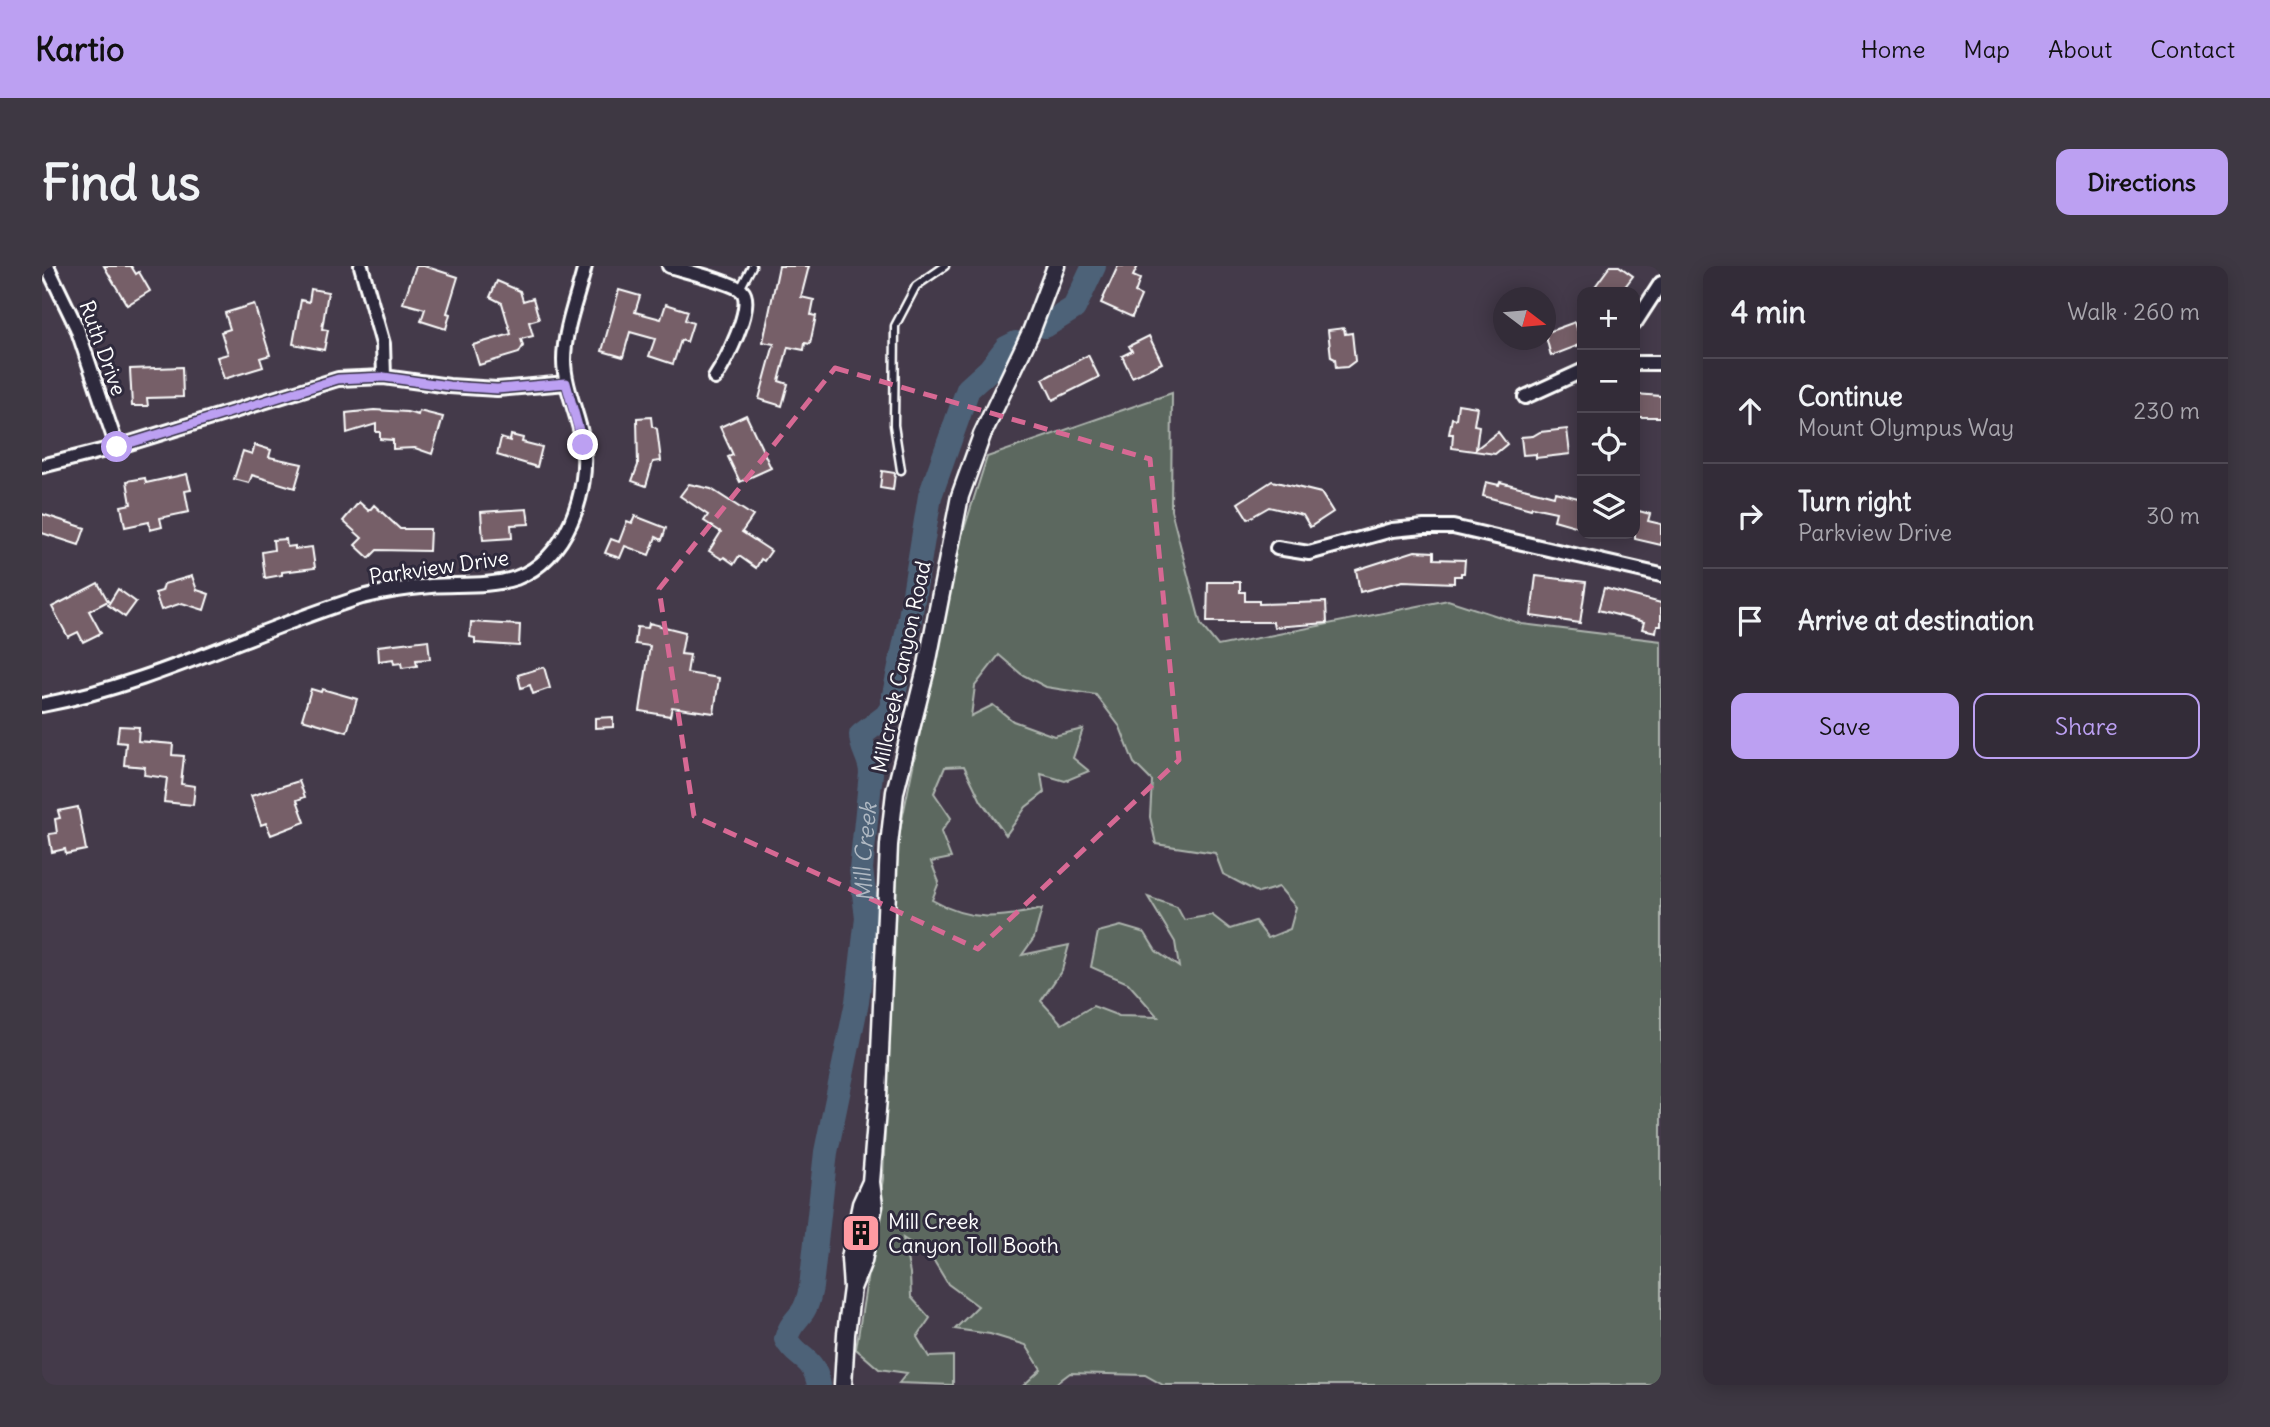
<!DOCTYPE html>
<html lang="en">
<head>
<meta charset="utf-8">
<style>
	body { margin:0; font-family:Delius,sans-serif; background:#3e3843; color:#f1f3f6 }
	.controls { position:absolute; right:21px; top:21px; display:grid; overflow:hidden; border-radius:14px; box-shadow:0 4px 18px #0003 }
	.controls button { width:63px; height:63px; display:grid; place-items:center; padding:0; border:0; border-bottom:2px solid #4e4853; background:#332c38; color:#f1f3f6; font:35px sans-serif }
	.compass { position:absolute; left:1451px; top:21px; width:63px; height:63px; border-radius:50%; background:#332c38; box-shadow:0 4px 18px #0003; rotate:106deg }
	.stop { position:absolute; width:21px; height:21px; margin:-16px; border:5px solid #bca0f2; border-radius:50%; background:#fff }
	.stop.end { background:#bca0f2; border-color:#fff; box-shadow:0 2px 7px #0008 }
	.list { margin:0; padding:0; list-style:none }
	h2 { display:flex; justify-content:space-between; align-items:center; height:91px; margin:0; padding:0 28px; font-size:30px }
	h2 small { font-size:23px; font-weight:400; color:#a9a7ae }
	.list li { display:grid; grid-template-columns:46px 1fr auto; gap:21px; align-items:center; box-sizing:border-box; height:105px; padding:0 28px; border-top:2px solid #4e4853 }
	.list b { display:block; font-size:26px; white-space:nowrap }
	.list p { margin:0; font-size:23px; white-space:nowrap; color:#a9a7ae }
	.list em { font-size:23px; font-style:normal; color:#a9a7ae }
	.actions { display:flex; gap:14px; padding:21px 28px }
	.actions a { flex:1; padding:16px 0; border:2px solid #bca0f2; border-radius:14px; text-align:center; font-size:24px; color:#bca0f2 }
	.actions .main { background:#bca0f2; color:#111 }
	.icon { flex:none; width:38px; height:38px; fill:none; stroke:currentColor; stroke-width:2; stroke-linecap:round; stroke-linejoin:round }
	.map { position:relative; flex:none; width:1619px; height:1119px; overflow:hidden; border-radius:14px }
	header { display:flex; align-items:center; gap:42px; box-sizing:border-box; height:98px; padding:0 35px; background:#bca0f2; color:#111 }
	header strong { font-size:33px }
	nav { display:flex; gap:38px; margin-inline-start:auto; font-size:24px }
	.intro { display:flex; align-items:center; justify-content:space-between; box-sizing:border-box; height:168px; padding:0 42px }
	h1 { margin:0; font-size:49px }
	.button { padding:18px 32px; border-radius:14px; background:#bca0f2; color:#111; font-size:24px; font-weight:700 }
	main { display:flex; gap:42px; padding:0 42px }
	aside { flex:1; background:#332c38; border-radius:14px; box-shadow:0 4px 18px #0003 }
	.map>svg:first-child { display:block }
</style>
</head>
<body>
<header>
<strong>Kartio</strong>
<nav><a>Home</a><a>Map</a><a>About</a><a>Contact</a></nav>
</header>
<div class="intro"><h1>Find us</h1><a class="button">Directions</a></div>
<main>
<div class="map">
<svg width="1619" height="1119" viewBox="0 0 1619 1119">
	<rect width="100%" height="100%" fill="#443a4a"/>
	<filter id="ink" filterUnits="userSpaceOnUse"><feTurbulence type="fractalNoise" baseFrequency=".0143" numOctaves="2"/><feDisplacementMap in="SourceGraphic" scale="14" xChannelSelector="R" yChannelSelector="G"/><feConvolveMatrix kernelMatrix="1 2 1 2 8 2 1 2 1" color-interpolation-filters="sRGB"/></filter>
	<g filter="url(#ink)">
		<path fill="#5b685e" stroke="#adb4ae" stroke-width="2" fill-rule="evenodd" d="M1130 127 1129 244 1159 359 1176 380 1406 334 1480 358 1619 375V1119H1121L1103 1109 1028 1107 1012 1119H982L999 1103 984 1079 948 1068 913 1063 936 1040 906 1018 889 990 861 972 868 1007 869 1031 888 1052 875 1071 887 1091 911 1090V1119L857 1117 865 1107 837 1103 814 1083 841 913 854 583 916 282 945 191ZM957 389 979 408 1004 421 1054 429 1078 461 1092 497 1110 515 1108 551 1114 578 1173 587 1181 608 1217 627 1237 621 1254 641 1248 663 1226 672 1213 655 1188 663 1170 649 1142 654 1135 641 1106 631 1133 676 1137 701 1114 685 1103 667 1079 660 1056 666 1049 701 1086 717 1116 751 1077 750 1051 740 1020 758 999 735 1020 704 1027 679 980 689 992 672 1000 643C958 652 930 657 890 634L897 616 889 596 909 592 899 566 909 552 892 527 903 501 922 500 939 535 964 569 984 541 1002 527 999 508 1023 515 1047 505 1031 492 1041 463 1012 470 971 455 951 439 929 450 933 420Z"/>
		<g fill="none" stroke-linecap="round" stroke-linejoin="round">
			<g stroke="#4d6278" stroke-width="24">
				<path d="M1003 60 1032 42 1052 0"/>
				<path id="s1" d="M777 1119C771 1089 755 1094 744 1073 747 1061 752 1057 759 1048 765 1041 767 1031 769 1021L784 886 815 736 825 652 819 603 829 507C829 493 819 483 819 469L844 450 849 443 867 358 888 230 926 123 947 104 964 82 974 77"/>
			</g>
		</g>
		<path fill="#765e67" stroke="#fff" stroke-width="2" d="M62 0H89L94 8 97 6 108 25 85 39Z
			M374 0H382L416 11 405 47 408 48 404 63 379 55 383 43 361 37Z
			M737 0H767L759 31 772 34 769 49 774 50 768 78 763 77 762 84 746 81 737 115 746 118 740 140 717 133 732 78 721 76Z
			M1076 0H1096L1091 10 1098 13 1093 27 1099 30 1090 51 1059 37Z
			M1568 0H1577L1591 10 1579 26H1549Z
			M455 15 478 25 481 35 491 32 497 53 487 56 491 70 479 73 481 80 477 87 437 99 431 79 469 68 460 37 448 31Z
			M269 23 286 26 280 63 286 64 282 84 251 78 259 34 267 36Z
			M577 24 598 30 593 46 619 53 624 38 646 45 643 54 651 57 645 76 639 74 631 98 607 90 613 73 588 66 581 91 560 85Z
			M212 38 228 89 218 92 221 101 182 113 175 91 186 88 179 66 188 63 183 47Z
			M1533 56 1540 78 1509 90 1503 67Z
			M1302 62 1303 68 1310 67 1313 95 1305 101 1294 102 1293 93 1289 91 1286 64Z
			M1107 70 1120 97 1090 111 1080 90 1090 85 1087 80Z
			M1046 89 1057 111 1011 134 1001 113Z
			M140 101 141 131 105 132 106 140H90L88 103Z
			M1593 128 1619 130V151H1593Z
			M1416 138 1435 141 1432 159 1437 160 1434 183 1456 166 1465 178 1453 188 1410 182 1411 168H1407L1410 152 1414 153Z
			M332 144 365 146 376 149 377 145 401 151 390 188 373 182 351 183V174L338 173V166H334V158L305 167 304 147Z
			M704 149 729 202 698 216 686 191 691 189 678 161Z
			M609 151 610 160 615 163 619 195 611 196 604 220 590 215 596 199 595 152Z
			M1525 163 1528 188 1494 192V188L1481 189 1479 171 1491 170 1498 166Z
			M469 169 481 172 480 176 500 181 495 201 455 189 459 172 468 175Z
			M213 179 229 184 227 191 260 198 253 222 210 209 207 217 192 213 201 185 210 188Z
			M840 205 853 207 851 224 838 222Z
			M145 208 149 224 143 225 147 246 118 252 120 261 108 264 107 256 83 261 79 240 89 238 85 215 103 212 104 217Z
			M1230 215 1279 227 1291 246 1268 261 1261 249 1227 241 1206 253 1196 237Z
			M1444 216 1457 219 1458 216 1512 230 1513 226 1540 233V262L1512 254 1514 246 1490 241 1489 243 1441 230Z
			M647 218 669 223 711 250 700 266 729 285 722 295 719 293 714 302 697 290 692 298 682 291 680 293 667 285 679 266 662 255 666 249 638 230Z
			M317 236 327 245 332 239 358 263H388L387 285 335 284 327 292 313 279 320 272 301 255Z
			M485 243 487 258 469 259 470 272 441 274 439 246Z
			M1593 244 1608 248 1606 255 1619 258V279L1593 273Z
			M0 248 43 262 37 279 0 267Z
			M593 250 624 262 620 274 614 271 607 289 583 280 578 292 563 287 569 273 577 276 585 255 590 257Z
			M244 273 245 281 253 280V283L270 281 273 302 240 306V309L223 312 220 286 232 284 231 274Z
			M1373 285 1392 286V293L1423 294 1422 307H1419V310H1412V317L1361 315 1318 326 1314 304Z
			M150 310 155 324 167 328 162 344 140 337 119 344 113 327 120 325 122 318Z
			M1494 310 1544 316 1538 357 1489 350Z
			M1166 316H1198V326H1203V335H1217V338L1284 336 1285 357 1232 361 1231 356H1165Z
			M56 317 66 335 47 345 59 367 41 376 36 366 26 371 10 341Z
			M1562 322 1619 337V360H1615L1614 366 1600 363 1602 356 1556 344Z
			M76 323 94 336 83 351 66 339Z
			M429 356 478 359 477 380 433 377V372L428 371Z
			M607 357 643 366 639 388 648 389 645 407 677 412 672 447 630 441 628 450 598 445 608 380 593 378 595 361 606 362Z
			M386 374 388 393 374 394 375 400 360 402 359 397 352 398 351 393 337 395 336 380Z
			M502 401 508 422 491 428 488 419 479 422 476 409Z
			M269 423 279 426 280 423 315 433 305 466 260 453Z
			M571 451V461L553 462V452Z
			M77 460 97 461 96 475 131 478 130 489 142 490 139 518 153 520 151 539 122 536 125 512 102 509 103 501 82 499 84 477 75 476Z
			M257 515 263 531 255 534 263 556 229 569 224 557 219 559 209 530Z
			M36 541 44 584 24 588 23 583 10 586 7 568 15 567 13 553 18 552 16 545Z"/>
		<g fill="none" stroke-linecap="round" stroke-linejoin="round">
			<g stroke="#fff" stroke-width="11">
				<path id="service" d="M698 23 710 0
					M859 204 852 159 853 60 874 20 903 0"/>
			</g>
			<g stroke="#fff" stroke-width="18">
				<path id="minor" d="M5 0 35 62 75 181
					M319 0 341 78 342 111
					M627 0C640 4 693 17 700 25 714 39 682 98 673 112
					M1593 57 1619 17
					M1593 97H1619
					M1483 131 1540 105
					M0 200 75 181 296 113 342 111 407 120 455 123 525 117
					M1235 282 1267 287 1350 264 1382 261H1411L1619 309
					M0 439C111 418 213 364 320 331 343 325 366 322 389 320 417 318 447 321 474 312 524 294 548 226 541 177 537 149 522 122 522 94 522 63 536 30 543 0"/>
			</g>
			<g stroke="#fff" stroke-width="21">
				<path id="tertiary" d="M810 1022 821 995 832 940 829 916 836 832 847 579 853 526 885 399 918 230 940 169 989 66 1014 0
					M801 1119 804 1068 810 1022 808 992 819 938 828 918"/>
			</g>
			<use href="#service" stroke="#2f2a3d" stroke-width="6"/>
			<use href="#minor" stroke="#2f2a3d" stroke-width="12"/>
			<use href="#tertiary" stroke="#2f2a3d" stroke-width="16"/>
		</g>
	</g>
	<g fill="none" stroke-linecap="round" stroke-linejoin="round" filter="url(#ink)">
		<path stroke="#bca0f2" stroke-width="9" d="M75 181 296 113 342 111 407 120 455 123 524 117 541 179"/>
	</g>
	<path fill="none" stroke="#d76994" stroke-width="5" stroke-dasharray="14 9" stroke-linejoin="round" d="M793 102 1108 193 1137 494 936 683 652 550 617 323Z"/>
	<defs>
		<g id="building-square" transform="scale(2.0125)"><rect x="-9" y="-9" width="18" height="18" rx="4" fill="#ff9aa2" stroke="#2f2a3d"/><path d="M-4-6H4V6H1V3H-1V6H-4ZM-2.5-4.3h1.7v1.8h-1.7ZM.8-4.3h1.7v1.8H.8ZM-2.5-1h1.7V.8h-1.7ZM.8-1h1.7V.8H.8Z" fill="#111"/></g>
	</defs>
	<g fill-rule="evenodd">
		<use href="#building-square" x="819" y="967"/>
	</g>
	<g text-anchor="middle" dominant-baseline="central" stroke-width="6" stroke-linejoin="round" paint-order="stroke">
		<g font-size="21" fill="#fff" stroke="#2f2a3d">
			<text transform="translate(61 82) rotate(70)">Ruth Drive</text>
			<text transform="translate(397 301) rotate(-8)">Parkview Drive</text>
			<text transform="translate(859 401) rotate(-78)">Millcreek Canyon Road</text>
		</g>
		<g font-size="21" fill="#fff" stroke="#2f2a3d" text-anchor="start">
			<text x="846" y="955">Mill Creek<tspan x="846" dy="24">Canyon Toll Booth</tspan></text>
		</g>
		<g font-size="23" font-style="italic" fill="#afb8c2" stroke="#2f2a3d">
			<text stroke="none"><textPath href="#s1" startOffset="556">Mill Creek</textPath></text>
		</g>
	</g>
</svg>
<div class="controls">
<button>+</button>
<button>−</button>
<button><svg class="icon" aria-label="locate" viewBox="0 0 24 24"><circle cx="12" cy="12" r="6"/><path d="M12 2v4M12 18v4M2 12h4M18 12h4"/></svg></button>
<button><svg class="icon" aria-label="layers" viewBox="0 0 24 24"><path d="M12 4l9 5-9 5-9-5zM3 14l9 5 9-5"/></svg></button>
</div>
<svg class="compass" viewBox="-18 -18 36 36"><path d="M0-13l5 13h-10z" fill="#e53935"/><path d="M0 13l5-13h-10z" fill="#a9a7ae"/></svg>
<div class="stop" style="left:75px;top:181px"></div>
<div class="stop end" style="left:541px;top:179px"></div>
</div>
<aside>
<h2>4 min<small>Walk · 260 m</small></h2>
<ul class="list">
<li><svg class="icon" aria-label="ahead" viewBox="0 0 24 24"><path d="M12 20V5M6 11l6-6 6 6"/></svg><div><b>Continue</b><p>Mount Olympus Way</p></div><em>230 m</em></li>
<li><svg class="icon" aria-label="right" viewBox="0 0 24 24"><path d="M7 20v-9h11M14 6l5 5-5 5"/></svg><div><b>Turn right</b><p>Parkview Drive</p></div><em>30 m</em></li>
<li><svg class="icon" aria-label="arrive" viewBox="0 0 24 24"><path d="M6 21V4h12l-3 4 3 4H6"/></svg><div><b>Arrive at destination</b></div></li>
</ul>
<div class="actions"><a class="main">Save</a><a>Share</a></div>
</aside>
</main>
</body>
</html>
